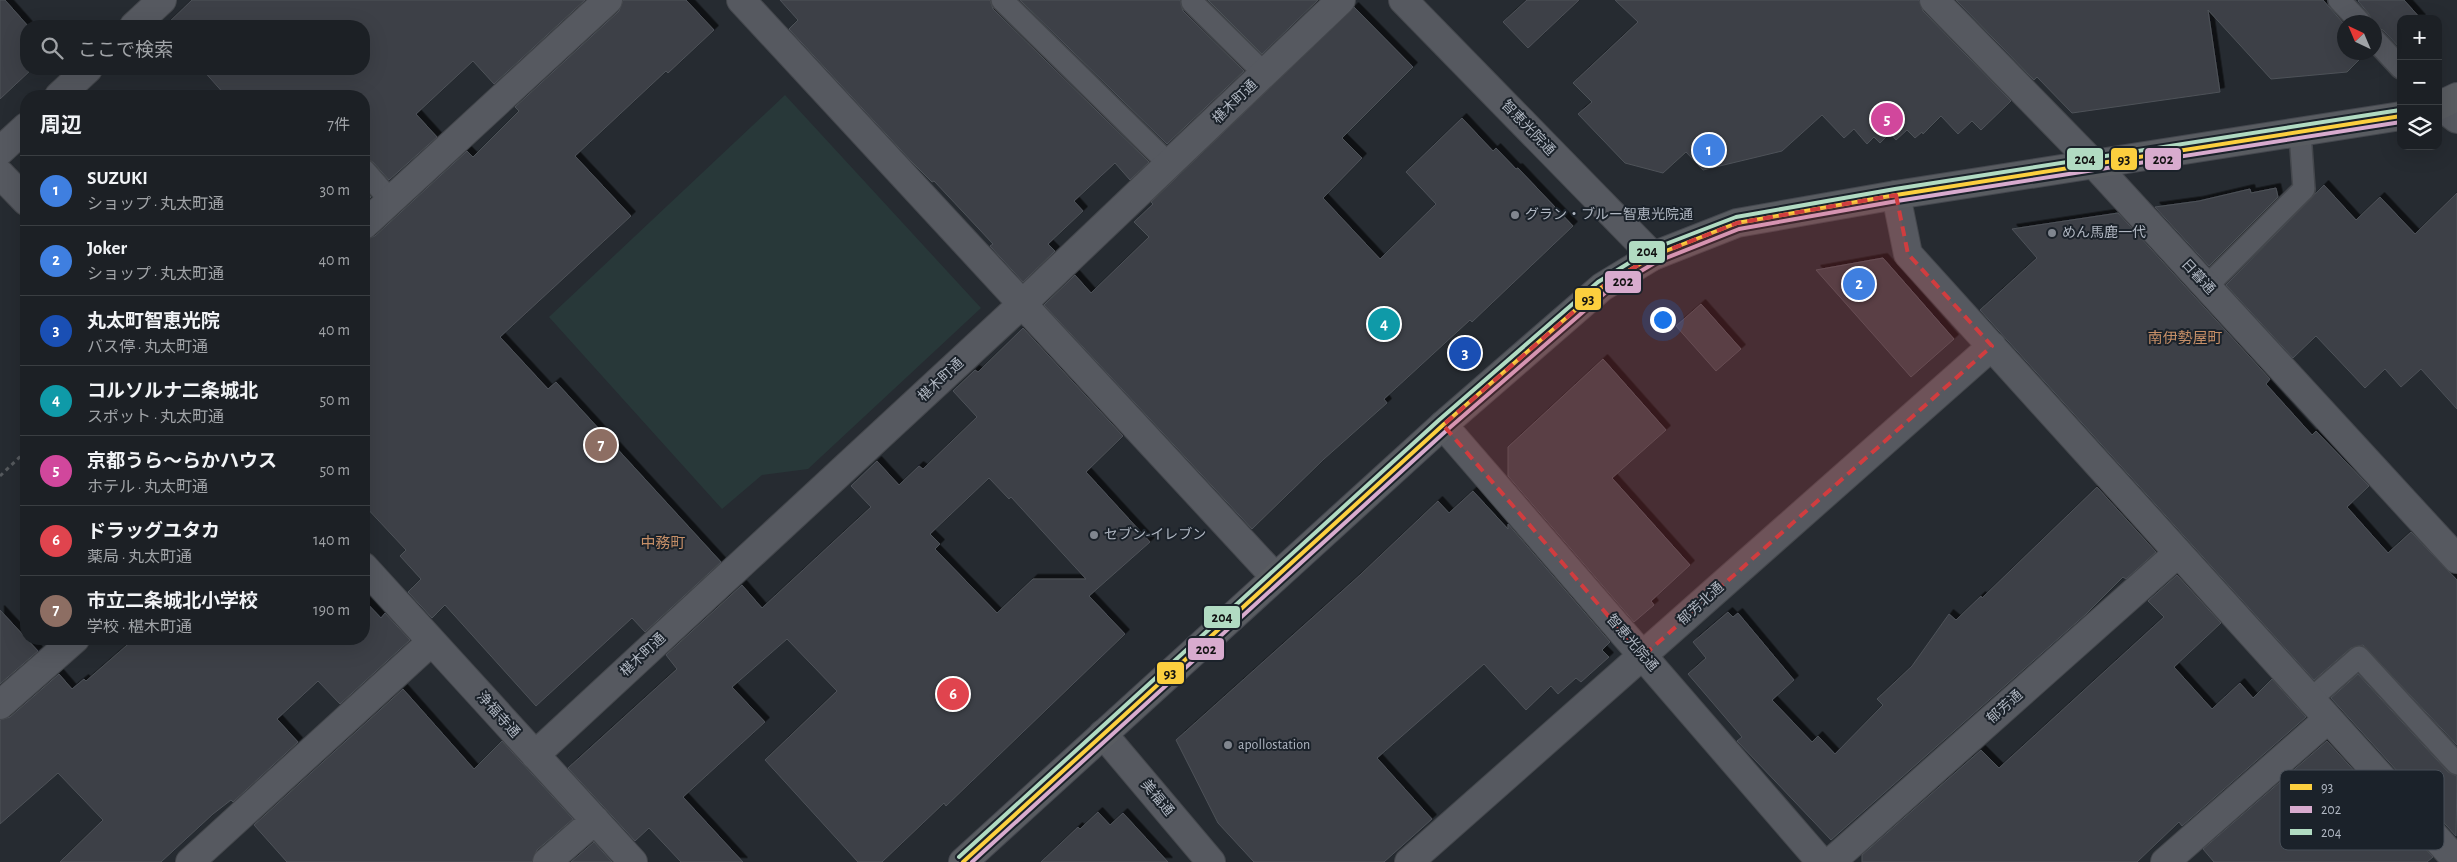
<!DOCTYPE html>
<html lang="ja">
<head>
<meta charset="utf-8">
<style>
	body { margin:0; font-family:"Alegreya Sans","Noto Sans JP",sans-serif; background:#292d32; color:#f1f3f6 }
	.controls { position:absolute; right:15px; top:15px; display:grid; overflow:hidden; border-radius:10px; box-shadow:0 5px 20px #0002 }
	.controls button { width:45px; height:45px; display:grid; place-items:center; padding:0; border:0; border-bottom:1px solid #3a3e42; background:#1c2025; color:#f1f3f6; font:25px sans-serif }
	.compass { position:absolute; left:2337px; top:15px; width:45px; height:45px; border-radius:50%; background:#1c2025; box-shadow:0 5px 20px #0002; rotate:316deg }
	.you { position:absolute; left:1662px; top:319px; width:18px; height:18px; margin:-12px; border:4px solid #fff; border-radius:50%; background:#1a73e8; box-shadow:0 0 0 8px #1a73e833 }
	.badge { display:grid; place-items:center; width:32px; height:32px; border-radius:50%; background:#80868f; color:#fff; font-size:16px; font-weight:700 }
	.pin { position:absolute; translate:-50% -50%; border:2px solid #fff; box-shadow:0 1px 5px #0006 }
	.list { margin:0; padding:0; list-style:none }
	h2 { display:flex; justify-content:space-between; align-items:center; height:65px; margin:0; padding:0 20px; font-size:21px }
	h2 small { font-size:16px; font-weight:400; color:#a0a3a7 }
	.list li { display:grid; grid-template-columns:32px 1fr auto; gap:15px; align-items:center; box-sizing:border-box; height:70px; padding:0 20px; border-top:1px solid #3a3e42 }
	.list b { display:block; font-size:19px; white-space:nowrap }
	.list p { margin:0; font-size:16px; white-space:nowrap; color:#a0a3a7 }
	.list em { font-size:16px; font-style:normal; color:#a0a3a7 }
	.icon { flex:none; width:28px; height:28px; fill:none; stroke:currentColor; stroke-width:2; stroke-linecap:round; stroke-linejoin:round }
	.map { position:relative; flex:none; width:2457px; height:862px; overflow:hidden }
	.search { position:absolute; background:#1c2025; box-shadow:0 5px 20px #0002; left:20px; top:20px; width:350px; height:55px; display:flex; align-items:center; gap:12px; box-sizing:border-box; padding:0 18px; border-radius:20px; color:#a0a3a7; font-size:19px }
	.panel { position:absolute; background:#1c2025; box-shadow:0 5px 20px #0002; left:20px; top:90px; width:350px; height:555px; border-radius:20px }
	.map>svg:first-child { display:block }
</style>
</head>
<body>
<div class="map">
<svg width="2457" height="862" viewBox="0 0 2457 862">
	<defs>
		<filter id="shadow"><feDropShadow dx="4.5" dy="-4.5" stdDeviation="0" flood-color="#0009"/></filter>
	</defs>
	<rect width="100%" height="100%" fill="#262b31"/>
	<path fill="#283839" d="M785 95 981 308 808 469 762 475 722 509 549 317Z"/>
	<path fill="#3d4146" stroke="#4e5259" fill-rule="evenodd" filter="url(#shadow)" d="M0 0H5L28 26H26V69H32L0 99Z
		M192 0H585L494 84 473 61 416 114 437 137 389 180 373 162 364 158V96H226L202 69H364V26H165Z
		M623 0H686L714 30 668 73 666 71 575 156 631 216 500 337 548 389 556 382 721 562 645 632 632 618 536 706 445 605 432 618 408 592 421 579 400 556 406 550 364 505V240L375 236 467 151 473 157 519 111 515 107 619 11Z
		M780 0H990L993 9 1149 162 1130 180 1115 163 1074 201 1083 211 1048 244 1055 251 1023 282 990 246 993 244 934 181 932 182 911 161 789 29 798 20Z
		M1020 0H1180L1183 11 1244 71 1167 144Z
		M1208 0H1318L1262 54Z
		M1527 0H1579L1528 48 1503 22Z
		M1615 0H1919L1923 11 2011 101 1981 130 1972 121 1958 134 1941 116 1923 134 1922 132 1915 138 1907 130 1896 140 1890 133 1880 143 1874 137 1867 144 1854 129 1844 138 1822 115 1782 151 1703 170 1686 152 1663 173 1625 163 1578 114 1592 102 1573 83 1638 22Z
		M1956 0H2323L2344 24V52H2367L2347 72 2271 79 2208 10 2220 92 2072 113 2037 77 2034 80Z
		M2359 0H2404L2421 19H2401V49L2383 30 2374 27V22H2372L2369 14 2358 1Z
		M1354 7 1413 67 1342 138 1362 158 1323 198 1380 259 1436 204 1406 172 1462 118 1493 151 1496 148 1516 169 1518 168 1573 226 1472 322 1470 320 1384 399 1387 403 1324 459 1252 529 1044 305 1075 275 1091 293 1149 237 1134 222 1153 204 1151 202Z
		M2324 185 2356 220 2380 197 2415 234 2457 193V409L2421 369 2401 387 2385 369 2365 388 2316 336 2293 358 2226 285Z
		M2276 188 2278 197 2209 266 2155 207 2199 201 2250 189 2251 193Z
		M364 189 371 197 364 204Z
		M2118 213 2270 379 2266 384 2312 435 2316 431 2369 486 2347 507 2388 553 2411 532 2457 580V745L2363 645 2351 648 2314 680 1980 310 2037 258 2012 229Z
		M1883 258 1954 339 1911 377 1816 270Z
		M1701 304 1741 349 1716 371 1676 326Z
		M1023 328 1123 436 1086 472 1150 542 1089 596 1125 634 946 806 944 803 882 862H858L765 760 837 691 787 639 732 687 765 722 683 797 743 862H681L649 828 635 841 568 768 677 669 666 655 742 585 762 608 871 507 851 486 877 461 899 485 919 466 923 469 977 417 953 391 975 370 978 372ZM989 478 1009 499 1011 497 1086 579H1033L997 613 935 549 940 544 930 534Z
		M1603 359 1666 430 1612 478 1690 565 1651 601 1654 605 1634 622 1508 476V447Z
		M2097 487 2156 552 2126 579 2123 577 2086 614 1831 840 1737 741 1742 737 1688 674 1706 658 1693 642 1728 612 1733 617 1738 613 1794 680 1772 700 1812 742 1818 736 1835 754 1883 705 1877 699 1912 666 1949 614 1956 620 1981 596 1982 598Z
		M1473 491 1508 529V524L1610 642 1602 650 1609 657 1581 682 1576 678 1558 694 1551 686 1526 710 1484 664 1377 758 1432 819 1384 862H1254L1218 823 1176 740 1360 575 1438 501 1449 513Z
		M2177 575 2221 623 2174 667 2212 709 2240 683 2253 698 2272 679 2306 717 2182 826 2179 822 2137 862H1862V855L1981 750 1999 768 2164 617 2148 601Z
		M364 600 381 618 385 613 410 640 340 704 318 681 277 719 298 742 233 802 231 800 213 814 161 862H60L103 820 58 773 0 824V720L10 717 59 674 72 689 84 679 86 681 134 639H364Z
		M0 610 38 651 0 684Z
		M2358 674 2448 772 2457 776 2456 836 2331 698Z
		M403 689 474 769 502 741 573 819 537 850 532 862H287L254 825Z
		M2327 741 2433 857 2427 862H2214L2203 849Z
		M1098 812 1110 825 1123 813 1168 862H1041L1078 827 1080 829Z
		M594 842 612 862H571Z"/>
	<g fill="none" stroke-linecap="round" stroke-linejoin="round">
		<g stroke="#44474c" stroke-width="24">
			<path id="service" d="M1002 0 1170 165
				M2339 0 2360 22
				M1192 2 1265 74
				M2374 39 2401 68
				M364 170 390 200
				M2207 286 2304 189 2300 133
				M2311 699 2359 657 2457 764"/>
		</g>
		<g stroke="#44474c" stroke-width="30">
			<path id="minor" d="M741 0 1275 577
				M1934 0 2094 164 2457 559
				M134 26 162 0
				M59 96 88 69
				M2440 106 2457 119
				M0 151 26 127
				M0 174 26 201
				M1896 195 1908 254 2457 861
				M364 225 608 0
				M1443 425 1821 862
				M364 567 633 862
				M0 705 75 639
				M535 755 1022 304 1341 0
				M190 862 431 642
				M547 862 595 820
				M1409 862 1992 346
				M1831 862 2178 553
				M2165 862 2328 719"/>
		</g>
		<g stroke="#44474c" stroke-width="30">
			<path id="tertiary" d="M1403 0 1653 256
				M1103 734 1211 862"/>
		</g>
		<g stroke="#44474e" stroke-width="30">
			<path id="primary" d="M2438 106 2457 97
				M963 862 1443 425 1602 287 1653 256 1737 223 1896 195 2401 116"/>
		</g>
		<path stroke="#55595d" stroke-width="3" stroke-dasharray="4 4" stroke-linecap="butt" d="M0 476 26 451"/>
		<use href="#service" stroke="#565960" stroke-width="21"/>
		<use href="#minor" stroke="#565960" stroke-width="28"/>
		<use href="#tertiary" stroke="#565960" stroke-width="28"/>
		<use href="#primary" stroke="#595c61" stroke-width="28"/>
		<g stroke="#1b222a" stroke-width="8">
			<path id="bus-1" d="M963 862 1443 425 1602 287 1653 256 1737 223 1896 195 2401 116"/>
		</g>
		<g stroke="#1b222a" stroke-width="8">
			<path id="bus-2" d="M972 862 1447 430 1606 292 1656 262 1739 229 1897 201 2401 122"/>
		</g>
		<g stroke="#1b222a" stroke-width="8">
			<path id="bus-3" d="M959 857 1439 420 1598 282 1650 250 1736 217 1895 189 2400 110"/>
		</g>
		<use href="#bus-1" stroke="#fccf3e" stroke-width="4"/>
		<use href="#bus-2" stroke="#d8abce" stroke-width="4"/>
		<use href="#bus-3" stroke="#b1dbc2" stroke-width="4"/>
	</g>
	<path fill="#d03d3f" fill-opacity="0.2" stroke="#d03d3f" stroke-width="4" stroke-dasharray="10 6" stroke-linejoin="round" d="M1896 195 1908 254 1992 346 1643 656 1443 425 1602 287 1653 256 1737 223Z"/>
	<g fill="#80868f" stroke="#1b222a" stroke-width="2">
		<circle cx="1515" cy="215" r="5"/>
		<circle cx="2052" cy="233" r="5"/>
		<circle cx="1094" cy="535" r="5"/>
		<circle cx="1228" cy="745" r="5"/>
	</g>
	<g text-anchor="middle" dominant-baseline="central" stroke-width="4" stroke-linejoin="round" paint-order="stroke">
		<g font-size="14" fill="#b0b7c2" stroke="#1b222a">
			<text transform="translate(1235 102) rotate(-44)">椹木町通</text>
			<text transform="translate(1528 128) rotate(46)">智恵光院通</text>
			<text transform="translate(2198 277) rotate(47)">日暮通</text>
			<text transform="translate(941 380) rotate(-43)">椹木町通</text>
			<text transform="translate(1701 604) rotate(-42)">郁芳北通</text>
			<text transform="translate(1632 643) rotate(49)">智恵光院通</text>
			<text transform="translate(643 655) rotate(-43)">椹木町通</text>
			<text transform="translate(2005 707) rotate(-42)">郁芳通</text>
			<text transform="translate(498 715) rotate(48)">浄福寺通</text>
			<text transform="translate(1157 798) rotate(50)">美福通</text>
		</g>
		<g font-size="14" fill="#b0b7c2" stroke="#1b222a" text-anchor="start">
			<text x="1525" y="215">グラン・ブルー智恵光院通</text>
			<text x="2062" y="233">めん馬鹿一代</text>
			<text x="1104" y="535">セブン-イレブン</text>
			<text x="1238" y="745">apollostation</text>
		</g>
		<g font-size="15" fill="#c68f67" stroke="#1b222a">
			<text x="2185" y="338">南伊勢屋町</text>
			<text x="663" y="543">中務町</text>
		</g>
	</g>
	<rect x="2280" y="770" width="164" height="80" rx="8" fill="#1b222a" stroke="#484f58" stroke-width="1"/>
	<rect x="2290" y="784" width="22" height="6" fill="#fccf3e"/>
	<rect x="2290" y="806" width="22" height="7" fill="#d8abce"/>
	<rect x="2290" y="829" width="22" height="6" fill="#b1dbc2"/>
	<g font-size="14" fill="#b0b7c2">
		<text x="2321" y="792">93</text>
		<text x="2321" y="814">202</text>
		<text x="2321" y="837">204</text>
	</g>
	<g stroke="#1b222a" stroke-width="2">
		<rect x="2066" y="147" width="38" height="24" rx="5" fill="#b1dbc2"/>
		<rect x="2144" y="147" width="38" height="24" rx="5" fill="#d8abce"/>
		<rect x="2110" y="147" width="28" height="24" rx="5" fill="#fccf3e"/>
		<rect x="1628" y="240" width="38" height="24" rx="5" fill="#b1dbc2"/>
		<rect x="1604" y="270" width="38" height="24" rx="5" fill="#d8abce"/>
		<rect x="1574" y="287" width="28" height="24" rx="5" fill="#fccf3e"/>
		<rect x="1203" y="605" width="38" height="24" rx="5" fill="#b1dbc2"/>
		<rect x="1187" y="637" width="38" height="24" rx="5" fill="#d8abce"/>
		<rect x="1156" y="661" width="29" height="24" rx="5" fill="#fccf3e"/>
	</g>
	<g font-size="14" text-anchor="middle" font-weight="bold" fill="#111">
		<text x="2085" y="164">204</text>
		<text x="2163" y="164">202</text>
		<text x="2124" y="164">93</text>
		<text x="1647" y="256">204</text>
		<text x="1623" y="286">202</text>
		<text x="1588" y="304">93</text>
		<text x="1222" y="622">204</text>
		<text x="1206" y="654">202</text>
		<text x="1170" y="678">93</text>
	</g>
</svg>
<div class="controls">
<button>+</button>
<button>−</button>
<button><svg class="icon" aria-label="layers" viewBox="0 0 24 24"><path d="M12 4l9 5-9 5-9-5zM3 14l9 5 9-5"/></svg></button>
</div>
<svg class="compass" viewBox="-18 -18 36 36"><path d="M0-13l5 13h-10z" fill="#e53935"/><path d="M0 13l5-13h-10z" fill="#a0a3a7"/></svg>
<div class="you"></div>
<div class="pin badge" style="left:1709px;top:150px;background:#3f7fe0">1</div>
<div class="pin badge" style="left:1859px;top:284px;background:#3f7fe0">2</div>
<div class="pin badge" style="left:1465px;top:353px;background:#1a4fb4">3</div>
<div class="pin badge" style="left:1384px;top:324px;background:#0f9aa8">4</div>
<div class="pin badge" style="left:1887px;top:119px;background:#d1479c">5</div>
<div class="pin badge" style="left:953px;top:694px;background:#e0444e">6</div>
<div class="pin badge" style="left:601px;top:445px;background:#8d6e63">7</div>
<div class="search"><svg class="icon" aria-label="search" viewBox="0 0 24 24"><circle cx="10" cy="10" r="6"/><path d="M15 15l6 6"/></svg>ここで検索</div>
<section class="panel">
<h2>周辺<small>7件</small></h2>
<ul class="list">
<li><span class="badge" style="background:#3f7fe0">1</span><div><b>SUZUKI</b><p>ショップ · 丸太町通</p></div><em>30 m</em></li>
<li><span class="badge" style="background:#3f7fe0">2</span><div><b>Joker</b><p>ショップ · 丸太町通</p></div><em>40 m</em></li>
<li><span class="badge" style="background:#1a4fb4">3</span><div><b>丸太町智恵光院</b><p>バス停 · 丸太町通</p></div><em>40 m</em></li>
<li><span class="badge" style="background:#0f9aa8">4</span><div><b>コルソルナ二条城北</b><p>スポット · 丸太町通</p></div><em>50 m</em></li>
<li><span class="badge" style="background:#d1479c">5</span><div><b>京都うら〜らかハウス</b><p>ホテル · 丸太町通</p></div><em>50 m</em></li>
<li><span class="badge" style="background:#e0444e">6</span><div><b>ドラッグユタカ</b><p>薬局 · 丸太町通</p></div><em>140 m</em></li>
<li><span class="badge" style="background:#8d6e63">7</span><div><b>市立二条城北小学校</b><p>学校 · 椹木町通</p></div><em>190 m</em></li>
</ul>
</section>
</div>
</body>
</html>
